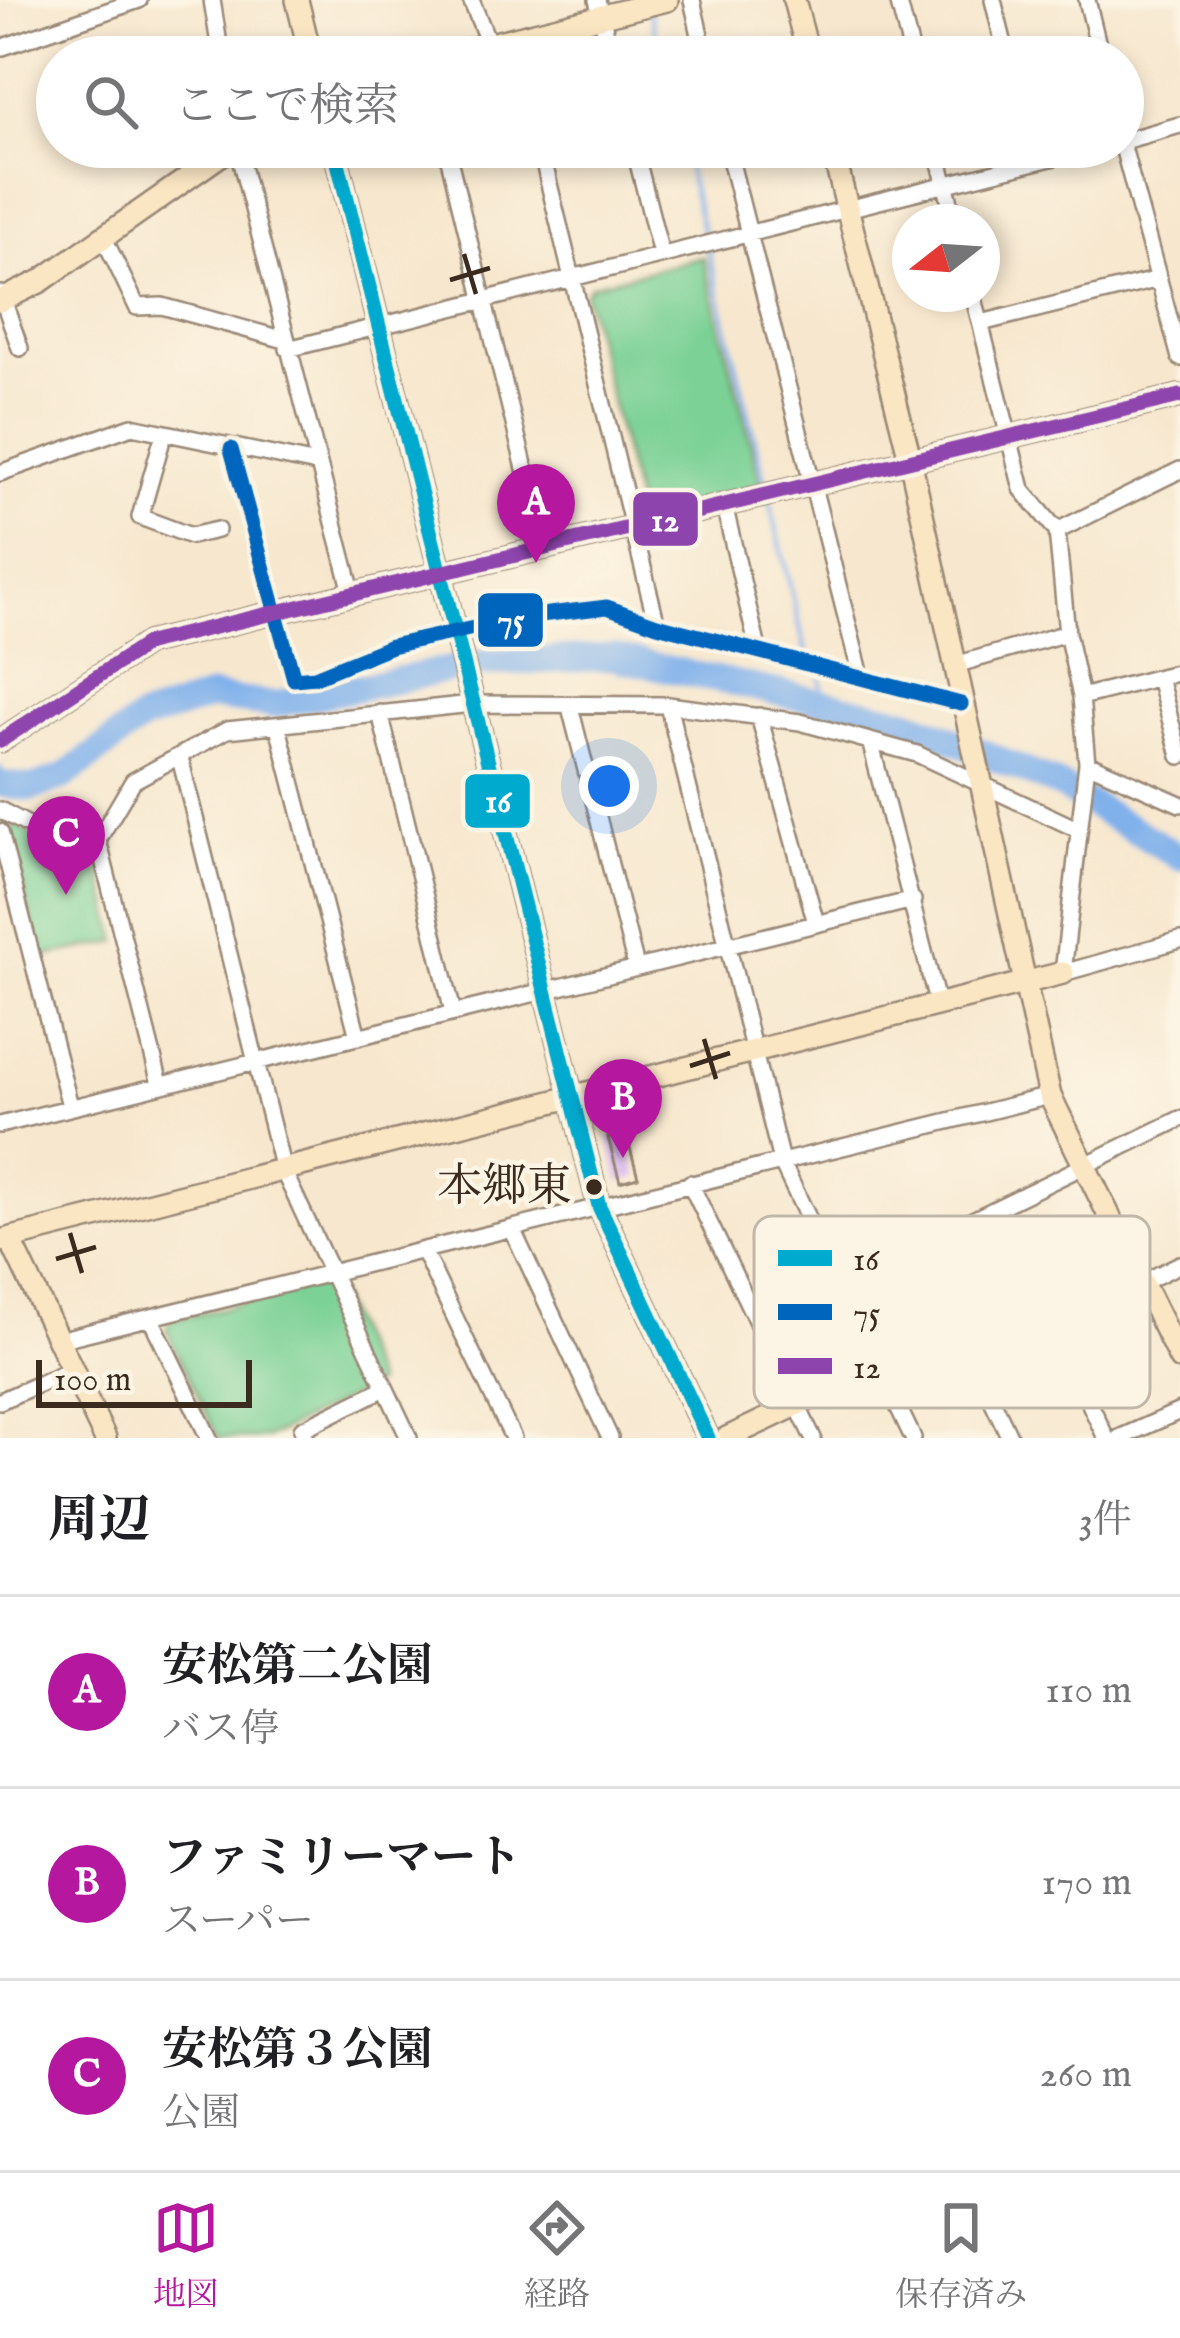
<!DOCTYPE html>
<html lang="ja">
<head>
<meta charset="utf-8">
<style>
	body { margin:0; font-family:"IM FELL English","Noto Serif JP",serif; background:#f6f6f6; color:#202124 }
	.compass { position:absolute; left:892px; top:204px; width:108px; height:108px; border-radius:50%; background:#fff; box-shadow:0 6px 18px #0003; rotate:253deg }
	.scale { position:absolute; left:36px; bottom:30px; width:216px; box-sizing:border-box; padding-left:12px; border:6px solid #3b2a1e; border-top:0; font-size:33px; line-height:42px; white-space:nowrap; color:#3b2a1e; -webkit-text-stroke:9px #fcf5e5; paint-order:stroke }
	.you { position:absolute; left:609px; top:786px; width:42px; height:42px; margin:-30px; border:9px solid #fff; border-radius:50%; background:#1a73e8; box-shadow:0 0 0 18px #1a73e833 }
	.badge { display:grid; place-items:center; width:78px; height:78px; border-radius:50%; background:#b5179e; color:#fff; font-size:39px; font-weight:700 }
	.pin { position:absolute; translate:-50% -99px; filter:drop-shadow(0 3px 6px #0008) }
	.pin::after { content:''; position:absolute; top:63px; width:42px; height:36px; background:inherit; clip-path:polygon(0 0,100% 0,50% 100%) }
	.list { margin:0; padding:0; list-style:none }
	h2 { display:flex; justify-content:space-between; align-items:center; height:156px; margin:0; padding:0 48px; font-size:51px }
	h2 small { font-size:39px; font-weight:400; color:#757577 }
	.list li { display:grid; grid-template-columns:78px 1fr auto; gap:36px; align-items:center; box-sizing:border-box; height:192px; padding:0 48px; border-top:3px solid #e0e0e0 }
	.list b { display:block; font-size:45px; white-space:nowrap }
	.list p { margin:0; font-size:39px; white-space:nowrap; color:#757577 }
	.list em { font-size:39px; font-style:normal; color:#757577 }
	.icon { flex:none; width:66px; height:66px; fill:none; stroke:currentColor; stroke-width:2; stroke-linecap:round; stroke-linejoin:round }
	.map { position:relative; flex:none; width:1180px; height:1438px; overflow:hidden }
	.search { position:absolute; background:#fff; box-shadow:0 6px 18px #0003; left:36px; right:36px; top:36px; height:132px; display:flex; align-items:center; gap:30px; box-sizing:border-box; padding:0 42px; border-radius:66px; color:#757577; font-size:45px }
	.sheet { height:732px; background:#fff }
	nav { display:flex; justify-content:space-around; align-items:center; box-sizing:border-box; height:168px; border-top:3px solid #e0e0e0; background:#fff; font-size:33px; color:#757577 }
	nav a { display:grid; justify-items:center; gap:6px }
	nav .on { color:#b5179e }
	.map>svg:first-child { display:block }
</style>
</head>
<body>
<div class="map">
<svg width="1180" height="1438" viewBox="0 0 1180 1438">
	<rect width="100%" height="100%" fill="#fcf5e5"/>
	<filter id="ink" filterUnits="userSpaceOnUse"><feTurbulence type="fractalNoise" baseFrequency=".00833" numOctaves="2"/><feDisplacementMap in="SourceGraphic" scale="24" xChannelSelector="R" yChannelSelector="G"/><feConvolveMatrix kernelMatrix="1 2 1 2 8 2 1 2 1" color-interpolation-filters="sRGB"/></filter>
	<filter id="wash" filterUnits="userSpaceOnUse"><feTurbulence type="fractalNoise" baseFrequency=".004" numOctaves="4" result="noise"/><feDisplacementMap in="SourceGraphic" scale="48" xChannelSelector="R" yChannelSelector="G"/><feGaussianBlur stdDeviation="2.7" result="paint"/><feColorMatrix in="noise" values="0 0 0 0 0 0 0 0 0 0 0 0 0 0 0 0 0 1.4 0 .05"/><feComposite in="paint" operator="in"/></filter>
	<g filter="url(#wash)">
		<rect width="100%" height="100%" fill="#f7e7ce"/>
		<path fill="#7bd196" stroke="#5b7e5a" stroke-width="3" d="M703 257 761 484 754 492 646 519 639 514 585 294 591 285Z
			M15 825 46 842 95 847 118 942 41 957 8 833Z
			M325 1283 334 1287 376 1384 267 1438H218L166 1330 170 1321Z"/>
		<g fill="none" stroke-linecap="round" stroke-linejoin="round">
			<path stroke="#80b1eb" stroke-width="4.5" d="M650 11 661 57
				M682 147 766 485
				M770 502 807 656
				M820 678 825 701
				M0 767 6 783"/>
			<path stroke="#80b1eb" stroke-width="27" d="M0 784 32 788 64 777 141 720 211 697 273 705 476 664 613 657 909 721 1058 785 1180 857"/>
		</g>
		<g id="blocks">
			<path fill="#d4adf3" d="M626 1133 638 1177 620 1182 608 1138Z"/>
		</g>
	</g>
	<g filter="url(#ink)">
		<use href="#blocks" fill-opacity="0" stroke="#998876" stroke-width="3"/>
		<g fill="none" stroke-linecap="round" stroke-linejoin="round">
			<g stroke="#998876" stroke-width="20">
				<path id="street" d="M212 0 221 57
					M471 0 489 44
					M597 0 612 57
					M692 0 705 57
					M898 0 913 57
					M993 0 1007 57
					M1087 0 1101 57
					M513 38 518 57
					M0 48 139 0
					M1123 141 1180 125
					M237 147 353 596
					M446 147 545 550
					M540 147 657 625
					M634 147 661 254
					M727 147 861 676
					M936 147 955 222
					M1123 147 1180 358
					M103 236 137 307 162 306 285 340
					M1 294 20 348
					M973 294 1022 489 1057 531 1067 633 1081 697 1087 763 1063 973 1180 940
					M981 323 1159 279
					M288 349 1095 147
					M164 433 140 517 191 536 217 530
					M231 449 294 679 315 677 391 646 524 617 607 607 657 625 961 704
					M0 473 132 426 317 464
					M724 505 758 649
					M1057 531 1180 470
					M955 665 1067 633
					M1159 678 1180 756
					M1081 697 1180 672
					M668 705 781 1161 913 1438
					M570 707 636 967
					M380 713 453 1012
					M759 716 816 923
					M278 727 358 1037
					M870 741 938 1006
					M180 758 283 1170 409 1438
					M1087 763 1180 804
					M0 810 49 836 98 840
					M0 832 70 1106
					M160 1084 98 840 133 781 227 730 472 704 668 705 800 722 917 754 1079 830
					M0 1125 913 900
					M690 1183 813 1438
					M513 1231 610 1438
					M423 1251 513 1438
					M1142 1283 1180 1264
					M841 1284 1180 1119
					M1037 1291 1106 1438
					M151 1319 209 1438
					M959 1330 1010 1438
					M58 1340 1050 1096
					M0 1401 73 1369
					M306 1438 302 1429 385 1388
					M1119 1438 1180 1411"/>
			</g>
			<g stroke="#998876" stroke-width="26">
				<path id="secondary" d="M297 0 311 57
					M794 0 809 57
					M438 57 667 0
					M334 147 599 1206 708 1438
					M832 147 910 459 1050 1096 1180 1359
					M0 301 41 281 232 147
					M0 741 148 643 1180 396
					M10 1239 105 1438
					M0 1241 1063 973
					M727 1438 1123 1249"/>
			</g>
			<use href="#street" stroke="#fff" stroke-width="15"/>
			<use href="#secondary" stroke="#fbe6c4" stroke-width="21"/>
			<g stroke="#fcf5e5" stroke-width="24">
				<path id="bus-1" d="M334 147 599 1206 708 1438"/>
			</g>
			<g stroke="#fcf5e5" stroke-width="24">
				<path id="bus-2" d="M231 449 294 679 315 677 391 646 524 617 607 607 657 625 961 704"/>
			</g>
			<g stroke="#fcf5e5" stroke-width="24">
				<path id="bus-3" d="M0 741 148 643 1180 396"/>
			</g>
			<use href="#bus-1" stroke="#00a9ce" stroke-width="15"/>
			<use href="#bus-2" stroke="#0065bd" stroke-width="15"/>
			<use href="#bus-3" stroke="#8e44ad" stroke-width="15"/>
		</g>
	</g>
	<path fill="none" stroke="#3b2a1e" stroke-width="4.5" d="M464 254 476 294M450 280 490 268M704 1039 716 1079M690 1066 730 1053M70 1233 82 1273M56 1259 96 1247"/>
	<circle fill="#3b2a1e" stroke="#fcf5e5" stroke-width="4.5" cx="594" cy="1187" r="10"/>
	<g text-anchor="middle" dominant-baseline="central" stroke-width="9" stroke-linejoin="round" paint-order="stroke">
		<g font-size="45" fill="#3b2a1e" stroke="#fcf5e5" text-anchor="end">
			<text x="572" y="1187">本郷東</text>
		</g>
	</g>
	<rect x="754" y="1216" width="396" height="192" rx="18" fill="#fcf5e5" stroke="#c2b8a9" stroke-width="3"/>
	<rect x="778" y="1250" width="54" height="16" fill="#00a9ce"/>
	<rect x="778" y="1304" width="54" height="16" fill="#0065bd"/>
	<rect x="778" y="1358" width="54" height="16" fill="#8e44ad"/>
	<g font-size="33" fill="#3b2a1e">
		<text x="853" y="1270">16</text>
		<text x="853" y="1324">75</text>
		<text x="853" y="1378">12</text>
	</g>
	<g stroke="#fcf5e5" stroke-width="4.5">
		<rect x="631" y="490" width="69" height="58" rx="12" fill="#8e44ad"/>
		<rect x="476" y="591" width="69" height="58" rx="12" fill="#0065bd"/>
		<rect x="463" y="772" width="69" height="58" rx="12" fill="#00a9ce"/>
	</g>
	<g font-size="33" text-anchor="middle" font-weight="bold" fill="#fff">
		<text x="665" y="531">12</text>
		<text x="511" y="631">75</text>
		<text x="498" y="812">16</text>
	</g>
</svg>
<svg class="compass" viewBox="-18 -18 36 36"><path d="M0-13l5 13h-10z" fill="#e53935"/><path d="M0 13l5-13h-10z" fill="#757577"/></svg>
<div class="scale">100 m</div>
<div class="you"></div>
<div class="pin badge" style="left:536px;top:563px">A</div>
<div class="pin badge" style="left:623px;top:1158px">B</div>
<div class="pin badge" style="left:66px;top:895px">C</div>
<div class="search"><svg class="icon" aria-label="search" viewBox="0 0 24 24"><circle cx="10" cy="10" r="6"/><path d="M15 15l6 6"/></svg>ここで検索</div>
</div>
<section class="sheet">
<h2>周辺<small>3件</small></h2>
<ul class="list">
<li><span class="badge">A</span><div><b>安松第二公園</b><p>バス停</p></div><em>110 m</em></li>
<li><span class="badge">B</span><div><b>ファミリーマート</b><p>スーパー</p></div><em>170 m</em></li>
<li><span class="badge">C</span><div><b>安松第３公園</b><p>公園</p></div><em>260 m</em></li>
</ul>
</section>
<nav>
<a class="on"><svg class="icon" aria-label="map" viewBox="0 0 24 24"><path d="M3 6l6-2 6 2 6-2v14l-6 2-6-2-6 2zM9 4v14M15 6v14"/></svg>地図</a>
<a><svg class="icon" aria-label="directions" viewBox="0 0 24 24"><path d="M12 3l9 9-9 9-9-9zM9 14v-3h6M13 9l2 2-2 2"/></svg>経路</a>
<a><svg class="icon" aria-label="saved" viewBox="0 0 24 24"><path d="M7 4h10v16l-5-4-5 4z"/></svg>保存済み</a>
</nav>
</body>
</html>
